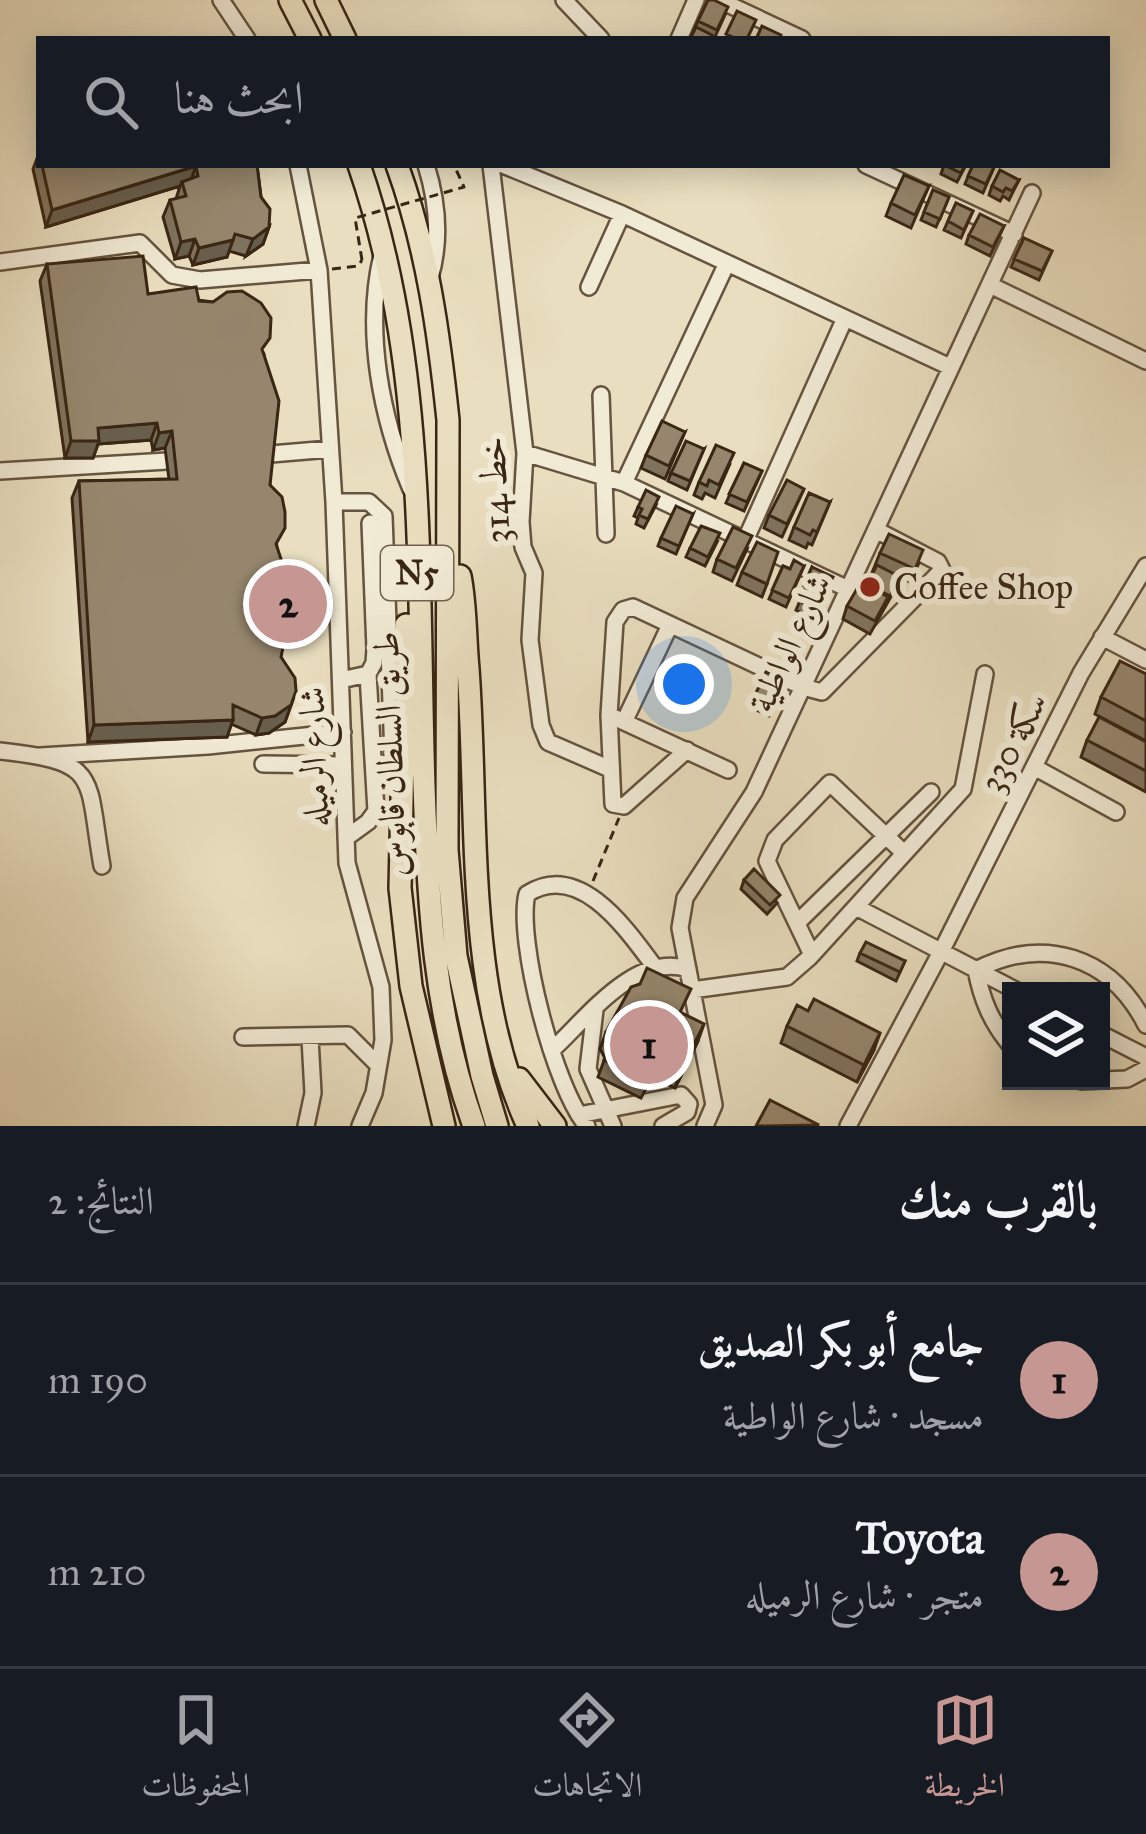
<!DOCTYPE html>
<html lang="ar">
<head>
<meta charset="utf-8">
<style>
	body { margin:0; font-family:"IM FELL Great Primer",Amiri,serif; background:#242831; color:#f1f3f6; direction:rtl }
	.controls { position:absolute; right:36px; bottom:36px; display:grid; overflow:hidden; border-radius:0px; box-shadow:0 6px 30px #0003 }
	.controls button { width:108px; height:108px; display:grid; place-items:center; padding:0; border:0; border-bottom:3px solid #363941; background:#171b24; color:#f1f3f6; font:60px sans-serif }
	.you { position:absolute; left:684px; top:684px; width:42px; height:42px; margin:-30px; border:9px solid #fff; border-radius:50%; background:#1a73e8; box-shadow:0 0 0 18px #1a73e833 }
	.badge { display:grid; place-items:center; width:78px; height:78px; border-radius:50%; background:#c59692; color:#111; font-size:39px; font-weight:700 }
	.pin { position:absolute; translate:-50% -50%; border:6px solid #fff; box-shadow:0 3px 12px #0006 }
	.list { margin:0; padding:0; list-style:none }
	h2 { display:flex; justify-content:space-between; align-items:center; height:156px; margin:0; padding:0 48px; font-size:51px }
	h2 small { font-size:39px; font-weight:400; color:#9ea1a6 }
	.list li { display:grid; grid-template-columns:78px 1fr auto; gap:36px; align-items:center; box-sizing:border-box; height:192px; padding:0 48px; border-top:3px solid #363941 }
	.list b { display:block; font-size:45px; white-space:nowrap }
	.list p { margin:0; font-size:39px; white-space:nowrap; color:#9ea1a6 }
	.list em { font-size:39px; font-style:normal; color:#9ea1a6 }
	.icon { flex:none; width:66px; height:66px; fill:none; stroke:currentColor; stroke-width:2; stroke-linecap:round; stroke-linejoin:round }
	.map { position:relative; flex:none; width:1146px; height:1126px; overflow:hidden; direction:ltr }
	.search { position:absolute; background:#171b24; box-shadow:0 6px 30px #0003; left:36px; right:36px; top:36px; height:132px; display:flex; align-items:center; gap:30px; box-sizing:border-box; padding:0 42px; border-radius:0px; color:#9ea1a6; font-size:45px }
	.sheet { height:540px; background:#171b24 }
	nav { display:flex; justify-content:space-around; align-items:center; box-sizing:border-box; height:168px; border-top:3px solid #363941; background:#171b24; font-size:33px; color:#9ea1a6 }
	nav a { display:grid; justify-items:center; gap:6px }
	nav .on { color:#c59692 }
	.map>svg:first-child { display:block }
</style>
</head>
<body>
<div class="map">
<svg width="1146" height="1126" viewBox="0 0 1146 1126">
	<rect width="100%" height="100%" fill="#e9debf"/>
	<filter id="stains"><feTurbulence type="fractalNoise" baseFrequency=".00167" numOctaves="4"/><feColorMatrix values="0 0 0 0 .2 0 0 0 0 .09 0 0 0 0 .02 0 0 0 .5 -.17"/></filter>
	<radialGradient id="worn" r=".72"><stop offset=".6" stop-color="#630" stop-opacity="0"/><stop offset="1" stop-color="#630" stop-opacity=".3"/></radialGradient>
	<g fill="none" stroke-linecap="round" stroke-linejoin="round">
		<g stroke="#65543f" stroke-width="20">
			<path id="minor" d="M221 0 247 39
				M564 0 601 39
				M719 0 802 39
				M679 39 696 0
				M298 165 319 270 334 502 347 863 381 987 383 1040 374 1093 360 1126
				M426 165C438 203 441 240 430 278
				M491 165 525 453 521 522 523 547 534 573 530 640 541 725 548 742 610 769
				M503 165 622 214 950 367
				M866 165 1014 234
				M382 255C364 330 381 418 411 489
				M0 262 140 243 172 275 200 280 319 270
				M990 285 1146 361
				M589 287 622 214
				M601 395 606 534
				M525 453 624 483 848 589
				M271 454 330 449
				M0 471 167 461
				M624 483 727 263
				M334 502H369L384 516 393 756
				M745 541 845 318
				M1102 637 1146 660
				M368 674 374 663 375 649 370 523
				M341 680 368 674 376 811 368 822 346 838
				M609 715 728 770
				M625 720 670 625
				M687 750 624 806 613 804 609 715 615 622 623 610 633 607 803 687 822 692 942 570 938 562 876 530
				M0 751C102 762 86 775 102 866
				M40 756 208 746 343 732
				M263 764 343 765
				M1034 767 1116 812
				M856 907 1017 991
				M797 923 931 792
				M812 955 767 861 775 840 830 783 904 853
				M692 990 787 977 810 957 963 789 985 674
				M595 1010 588 1069 613 1126
				M1101 1034 1146 1057
				M243 1037 348 1035 378 1065
				M1011 1046C991 1022 982 1000 976 970 1044 935 1111 956 1146 1025
				M552 1050C587 1018 635 952 688 969
				M1081 1081 1127 1079 1146 1069
				M579 1115 681 1095 689 1104 687 1112 663 1126
				M306 1126 313 1093 310 1038
				M587 1126C555 1090 516 940 527 894 581 859 629 933 657 970
				M705 1126 714 1105 680 928 685 898 754 792 1032 193
				M848 1126 942 950 1081 673 1146 566"/>
		</g>
		<g stroke="#392614" stroke-width="26">
			<path id="highway" d="M290 0 310 39
				M326 0 345 39
				M359 165C428 364 417 578 424 786 428 901 434 1016 474 1126
				M397 165C427 247 439 334 448 420L447 850 456 956 482 1076 497 1126
				M460 576C466 606 465 638 468 669 479 819 464 987 528 1126
				M406 625 400 888 411 986 444 1126
				M519 1079 555 1126"/>
		</g>
		<path stroke="#392614" stroke-width="3" stroke-dasharray="9 6" stroke-linecap="butt" d="M332 269 358 266 362 260
			M593 881 619 818"/>
		<use href="#minor" stroke="#f1ead5" stroke-width="15"/>
		<use href="#highway" stroke="#e9debf" stroke-width="21"/>
		<path stroke="#392614" stroke-width="3" stroke-dasharray="9 6" stroke-linecap="butt" d="M362 260 355 218 464 187 454 165"/>
	</g>
	<path fill="#80735e" stroke="#392614" stroke-width="3" d="M725 15 714 39H690L698 21Z
		M39 153V165H257L261 197 269 227 263 244 246 256 229 251 227 257 193 265 189 256 175 259 163 217 170 200 176 199 180 186 46 227 33 169Z
		M944 165H966L957 182 941 174Z
		M973 165H995L983 193 965 184Z
		M1019 180 1009 200 1003 196 1000 201 989 195 992 186Z
		M929 186 911 228 886 216 891 203Z
		M933 190 949 197 936 227 921 220Z
		M956 203 973 211 961 238 944 230Z
		M1004 226 990 256 966 244 969 235Z
		M1024 238 1052 251 1039 280 1011 267Z
		M47 264 148 294 213 302 264 354 270 485 277 548 281 657 296 691 285 722 269 733 256 735 231 724 227 737 88 742 72 498 79 481 169 479 165 448 153 450 151 440 98 444 93 458H65L40 281Z
		M685 432 665 479 641 468 646 455Z
		M704 449 687 490 668 481 671 473Z
		M744 463 762 471 744 511 726 503Z
		M729 466 715 498 705 493 702 499 694 495 699 482Z
		M804 489 782 537 764 528 769 515Z
		M830 502 812 545 808 543 806 548 789 540 794 527Z
		M656 505 644 528 636 524 638 518 634 516 638 507Z
		M693 514 676 554 658 546 661 538Z
		M717 542 705 566 686 557 690 548Z
		M747 549 732 581 713 572 717 559Z
		M880 553 919 563 910 582 898 576 900 577 897 586 870 634 843 619 847 606 867 585Z
		M783 566 790 569 804 566 786 607 769 599Z
		M812 567 830 585 814 619 796 610 806 587 813 591 804 586Z
		M742 572 767 584 762 597 737 585Z
		M1146 674V741L1095 714 1101 697Z
		M776 685 781 688 769 716 750 707 753 699Z
		M1087 740 1146 742V792L1081 757Z
		M744 880 777 903 767 914 741 889Z
		M860 953 905 961 896 981 857 961Z
		M681 1012 698 1041 675 1088 652 1077 641 1098 598 1077 605 1058 600 1049 606 1032Z
		M787 1026 874 1050 857 1082 781 1043Z"/>
	<path fill="#685e4c" stroke="#392614" stroke-width="3" d="M196 166 190 183 182 182 180 186 46 227 52 210Z
		M269 227 263 244 246 256 253 239Z
		M195 239 189 256 175 259 181 242Z
		M233 240 227 257 193 265 199 248Z
		M157 423 151 440 98 444 93 458H65L71 441 98 428Z
		M172 431 165 448 153 450 159 433Z
		M291 705 285 722 269 733 256 735 262 718Z
		M233 720 227 737 88 742 94 725Z
		M704 1024 698 1041 675 1088 681 1071Z
		M880 1033 874 1050 857 1082 864 1065Z"/>
	<path fill="#95866d" stroke="#392614" stroke-width="3" d="M708 0H714L728 7 717 30 698 21Z
		M737 11 756 20 747 39H737L726 34Z
		M762 26 781 35 780 39H756Z
		M696 27 712 35 711 39H690Z
		M42 165H257L261 197 270 209 269 227 253 239 235 234 233 240 199 248 195 239 181 242 170 200 186 196 182 182 198 176 196 166 52 210Z
		M944 165H965L961 173Z
		M973 165H995L986 184 968 176Z
		M1000 170 1019 180 1012 191 1006 188 1003 192 992 186Z
		M904 175 929 186 915 215 891 203Z
		M933 190 949 197 940 219 924 212Z
		M956 203 973 211 964 230 948 221Z
		M980 214 1004 226 993 247 969 235Z
		M1024 238 1052 251 1042 271 1014 259Z
		M143 256 148 294 196 287 199 301 213 302 227 292 242 291 261 303 271 318 270 338 262 349 279 401 270 485 282 497 285 512V528L276 544 289 583V619L281 657 295 678 296 691 291 705 275 716 262 718 233 705V720L94 725 79 481 177 479 172 431 159 433 157 423 98 428 99 441H71L47 264Z
		M662 421 685 432 669 466 646 455Z
		M686 441 704 449 690 481 671 473Z
		M716 445 734 453 719 485 709 480 707 486 699 482Z
		M744 463 762 471 747 502 729 494Z
		M787 480 804 489 787 524 769 515Z
		M646 490 659 497 648 519 639 515 642 509 638 507Z
		M809 493 830 502 817 532 813 530 810 535 794 527Z
		M676 506 693 514 679 546 661 538Z
		M701 526 720 533 708 557 690 548Z
		M733 527 752 536 736 568 717 559Z
		M889 534 923 550 915 569 880 553Z
		M757 542 778 552 767 584 742 572Z
		M794 560 804 566 789 598 772 590 783 566 790 569Z
		M877 565 900 577 890 596 867 584Z
		M812 567 833 577 817 610 799 601 806 587 813 591 817 582 807 578Z
		M861 582 888 597 875 621 847 606Z
		M1120 661 1146 674V721L1101 697Z
		M766 672 774 676 776 685 781 688 772 707 753 699Z
		M1099 717 1146 742V771L1087 740Z
		M754 869 780 895 770 905 744 880Z
		M866 942 905 961 900 972 860 953Z
		M647 968 691 989 680 1012 704 1024 681 1071 658 1060 648 1081 604 1060 612 1043 606 1032 631 987 640 984Z
		M814 999 880 1033 864 1065 787 1026 797 1005 808 1011Z
		M770 1100 819 1125 756 1126Z"/>
	<circle fill="#8f2418" stroke="#f1ead5" stroke-width="4.5" cx="870" cy="587" r="12"/>
	<g text-anchor="middle" dominant-baseline="central" stroke-width="12" stroke-linejoin="round" paint-order="stroke">
		<rect fill="#f1ead5" stroke="#70614e" stroke-width="3" x="381" y="546" width="72" height="54" rx="9"/>
		<g font-size="33" font-weight="bold" fill="#392614">
			<text x="417" y="573">N5</text>
		</g>
		<g font-size="36" fill="#392614" stroke="#f1ead5">
			<text transform="translate(495 490) rotate(-93)">خط 314</text>
			<text transform="translate(790 643) rotate(-65)">شارع الواطية</text>
			<text transform="translate(1013 742) rotate(-63)">سكة 330</text>
			<text transform="translate(390 754) rotate(-92)">طريق السلطان قابوس</text>
			<text transform="translate(314 757) rotate(-92)">شارع الرميله</text>
		</g>
		<g font-size="36" fill="#392614" stroke="#f1ead5" text-anchor="start">
			<text x="894" y="587">Coffee Shop</text>
		</g>
	</g>
	<rect width="100%" height="100%" filter="url(#stains)"/>
	<rect width="100%" height="100%" fill="url(#worn)"/>
</svg>
<div class="controls">
<button><svg class="icon" aria-label="layers" viewBox="0 0 24 24"><path d="M12 4l9 5-9 5-9-5zM3 14l9 5 9-5"/></svg></button>
</div>
<div class="you"></div>
<div class="pin badge" style="left:649px;top:1045px">1</div>
<div class="pin badge" style="left:288px;top:604px">2</div>
<div class="search"><svg class="icon" aria-label="search" viewBox="0 0 24 24"><circle cx="10" cy="10" r="6"/><path d="M15 15l6 6"/></svg>ابحث هنا</div>
</div>
<section class="sheet">
<h2>بالقرب منك<small>النتائج: 2</small></h2>
<ul class="list">
<li><span class="badge">1</span><div><b>جامع أبو بكر الصديق</b><p>مسجد · شارع الواطية</p></div><em>190 m</em></li>
<li><span class="badge">2</span><div><b>Toyota</b><p>متجر · شارع الرميله</p></div><em>210 m</em></li>
</ul>
</section>
<nav>
<a class="on"><svg class="icon" aria-label="map" viewBox="0 0 24 24"><path d="M3 6l6-2 6 2 6-2v14l-6 2-6-2-6 2zM9 4v14M15 6v14"/></svg>الخريطة</a>
<a><svg class="icon" aria-label="directions" viewBox="0 0 24 24"><path d="M12 3l9 9-9 9-9-9zM9 14v-3h6M13 9l2 2-2 2"/></svg>الاتجاهات</a>
<a><svg class="icon" aria-label="saved" viewBox="0 0 24 24"><path d="M7 4h10v16l-5-4-5 4z"/></svg>المحفوظات</a>
</nav>
</body>
</html>
